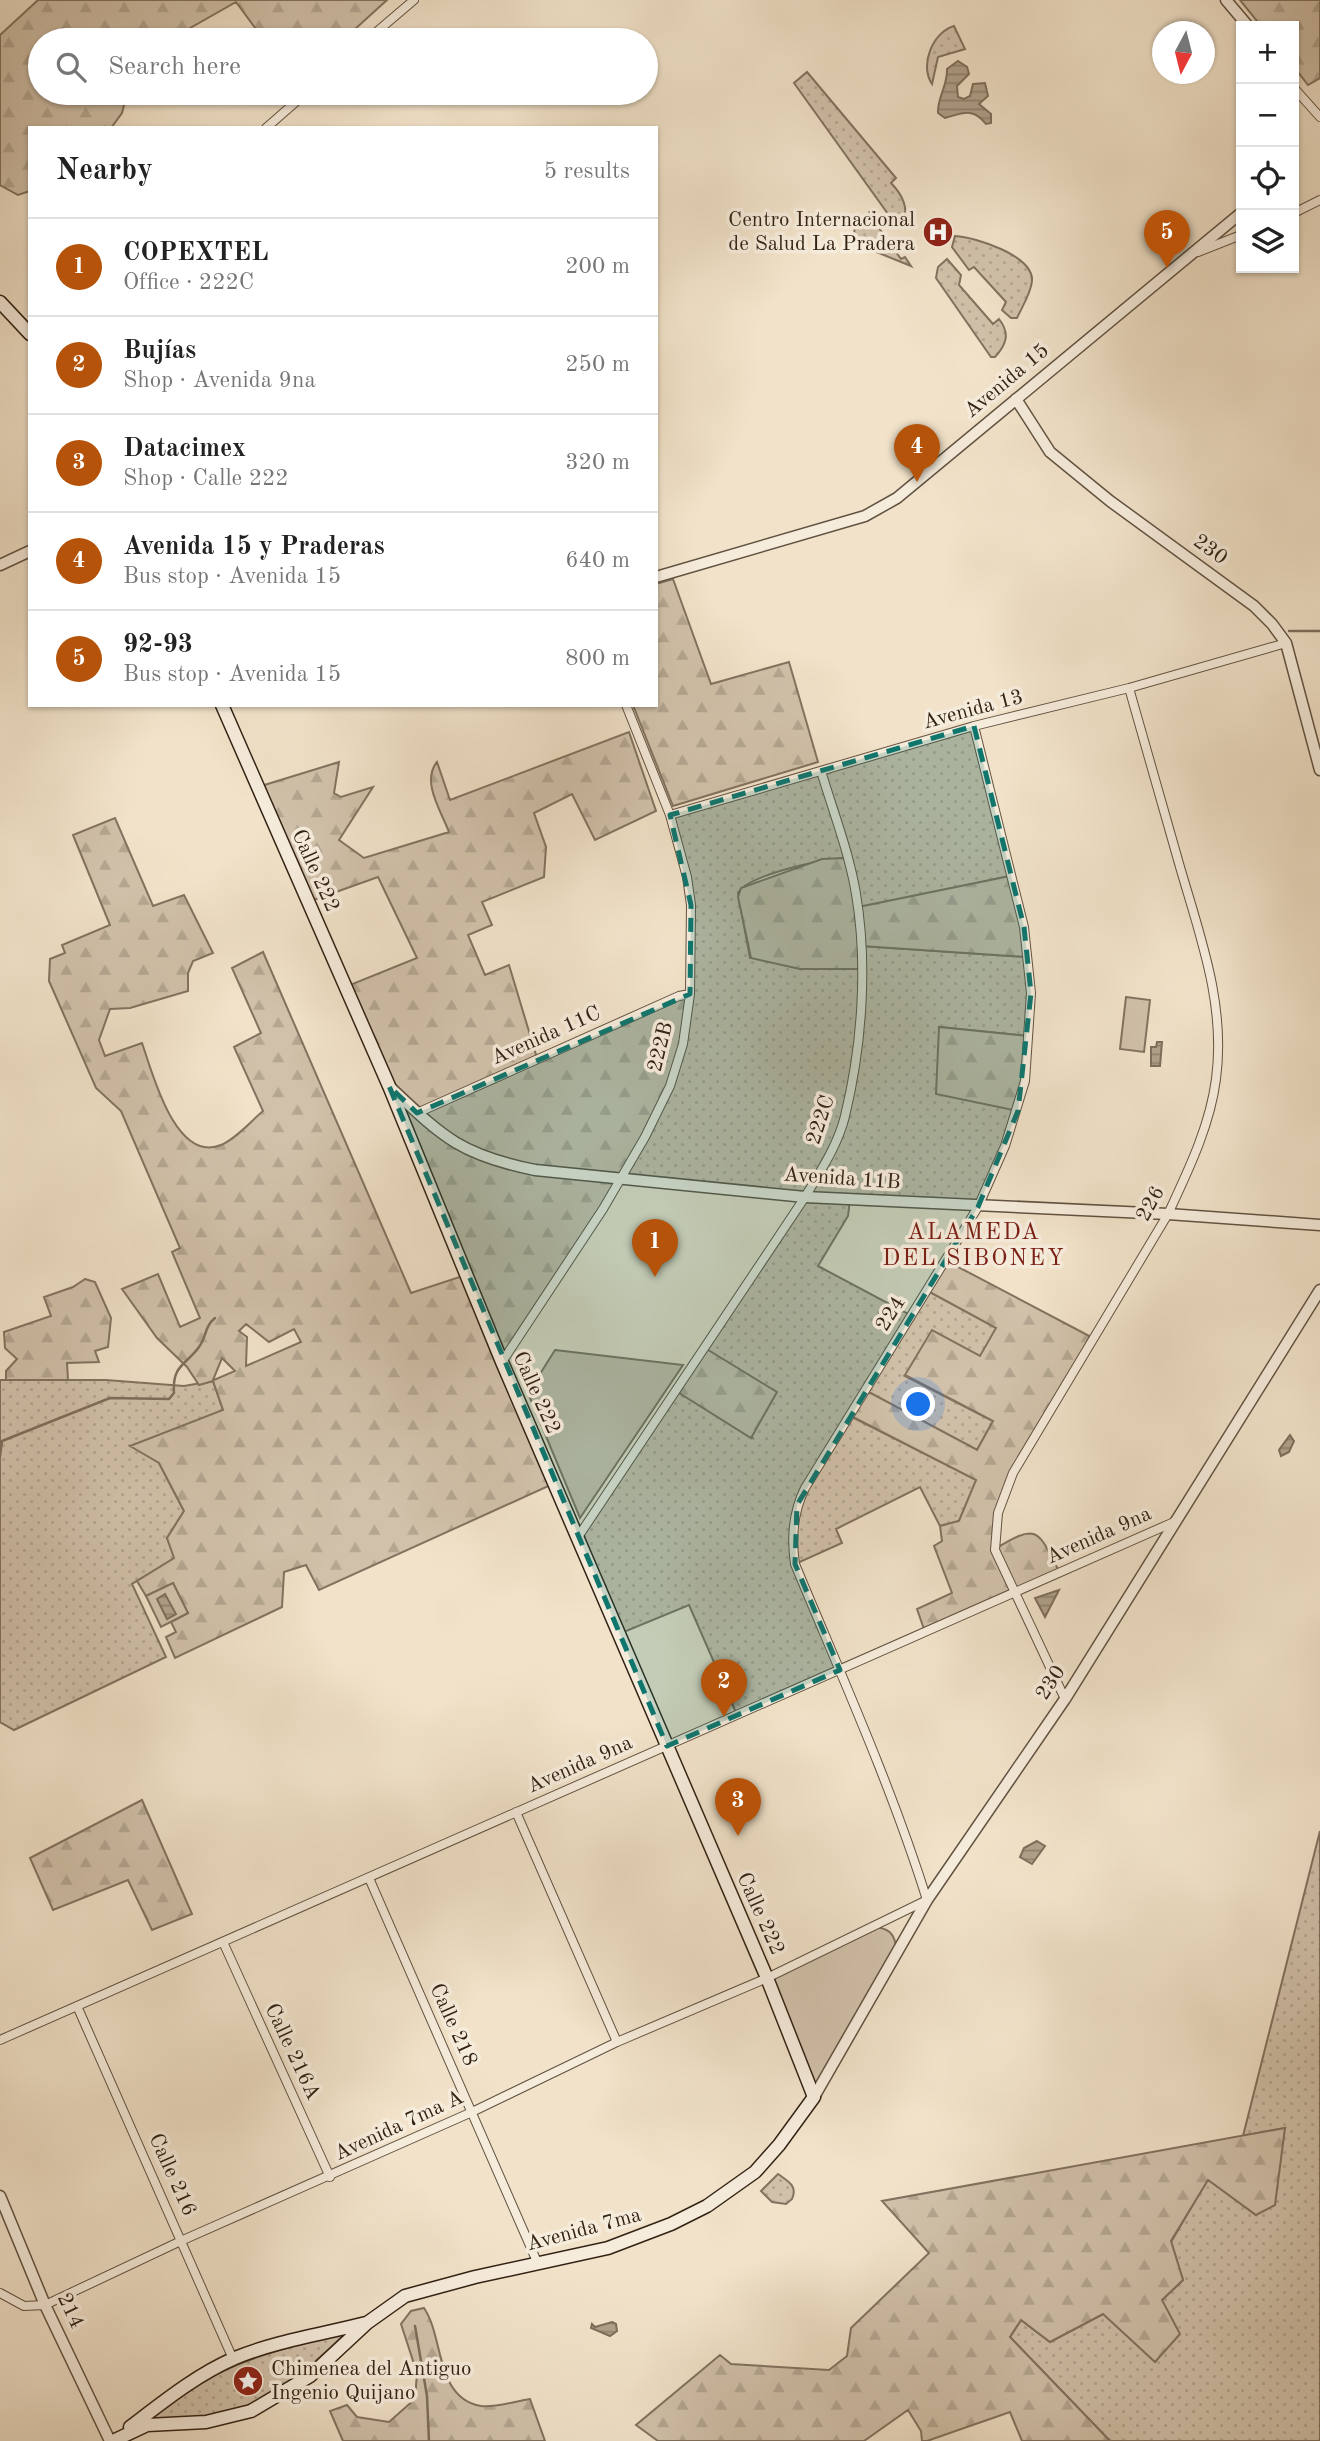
<!DOCTYPE html>
<html lang="en">
<head>
<meta charset="utf-8">
<style>
	body { margin:0; font-family:"Old Standard TT",serif; background:#f6f6f6; color:#222 }
	.controls { position:absolute; right:21px; top:21px; display:grid; overflow:hidden; border-radius:0px; box-shadow:0 2px 5px #0004 }
	.controls button { width:63px; height:63px; display:grid; place-items:center; padding:0; border:0; border-bottom:2px solid #e0e0e0; background:#fff; color:#222; font:35px sans-serif }
	.compass { position:absolute; left:1152px; top:21px; width:63px; height:63px; border-radius:50%; background:#fff; box-shadow:0 2px 5px #0004; rotate:187deg }
	.you { position:absolute; left:919px; top:1405px; width:24px; height:24px; margin:-18px; border:5px solid #fff; border-radius:50%; background:#1a73e8; box-shadow:0 0 0 10px #1a73e833 }
	.badge { display:grid; place-items:center; width:46px; height:46px; border-radius:50%; background:#b45309; color:#fff; font-size:23px; font-weight:700 }
	.pin { position:absolute; translate:-50% -58px; filter:drop-shadow(0 2px 4px #0008) }
	.pin::after { content:''; position:absolute; top:37px; width:24px; height:21px; background:inherit; clip-path:polygon(0 0,100% 0,50% 100%) }
	.list { margin:0; padding:0; list-style:none }
	h2 { display:flex; justify-content:space-between; align-items:center; height:91px; margin:0; padding:0 28px; font-size:30px }
	h2 small { font-size:23px; font-weight:400; color:#767676 }
	.list li { display:grid; grid-template-columns:46px 1fr auto; gap:21px; align-items:center; box-sizing:border-box; height:98px; padding:0 28px; border-top:2px solid #e0e0e0 }
	.list b { display:block; font-size:26px; white-space:nowrap }
	.list p { margin:0; font-size:23px; white-space:nowrap; color:#767676 }
	.list em { font-size:23px; font-style:normal; color:#767676 }
	.icon { flex:none; width:38px; height:38px; fill:none; stroke:currentColor; stroke-width:2; stroke-linecap:round; stroke-linejoin:round }
	.map { position:relative; flex:none; width:1320px; height:2441px; overflow:hidden }
	.search { position:absolute; background:#fff; box-shadow:0 2px 5px #0004; left:28px; top:28px; width:630px; height:77px; display:flex; align-items:center; gap:18px; box-sizing:border-box; padding:0 24px; border-radius:38px; color:#767676; font-size:26px }
	.panel { position:absolute; background:#fff; box-shadow:0 2px 5px #0004; left:28px; top:126px; width:630px; height:581px; border-radius:0px }
	.map>svg:first-child { display:block }
</style>
</head>
<body>
<div class="map">
<svg width="1320" height="2441" viewBox="0 0 1320 2441">
	<defs>
		<pattern id="grass-dots" width="8" height="8" patternUnits="userSpaceOnUse" patternTransform="scale(1.75)"><rect width="8" height="8" fill="#d1c1aa"/><path d="M2 2h.1M6 6h.1" fill="none" stroke="#b4a691" stroke-width="1.8" stroke-linecap="round"/></pattern>
		<pattern id="forest-firs" width="22" height="20" patternUnits="userSpaceOnUse" patternTransform="scale(1.75)"><rect width="22" height="20" fill="#d1c1aa"/><path d="M5 1l3.5 6h-7zM16 11l3.5 6h-7z" fill="#b4a691"/></pattern>
		<pattern id="water-rules" width="6" height="5" patternUnits="userSpaceOnUse" patternTransform="scale(1.75)"><rect width="6" height="5" fill="#b0a18b"/><path d="M0 2.5h6" fill="none" stroke="#908370"/></pattern>
	</defs>
	<rect width="100%" height="100%" fill="#f1e2c9"/>
	<filter id="stains"><feTurbulence type="fractalNoise" baseFrequency=".00286" numOctaves="4"/><feColorMatrix values="0 0 0 0 .2 0 0 0 0 .09 0 0 0 0 .02 0 0 0 .5 -.17"/></filter>
	<radialGradient id="worn" r=".72"><stop offset=".6" stop-color="#630" stop-opacity="0"/><stop offset="1" stop-color="#630" stop-opacity=".3"/></radialGradient>
	<path fill="url(#grass-dots)" stroke="#82725f" stroke-width="2" d="M954 26 965 49 938 57 932 84C919 65 933 32 954 26Z
		M807 72 896 178 891 183C901 193 912 211 900 224L896 225 794 83Z
		M871 211 877 217 874 221 901 259 905 257 911 266 859 245 854 237 855 224Z
		M955 236C976 237 1034 256 1032 281 1031 293 1022 307 1017 318H1011L1002 310 1006 302 974 267 969 270 952 247Z
		M947 259 961 275 959 285 993 324 999 319C1010 333 1007 344 995 357H991L936 278 938 267Z
		M974 726 1010 876 858 908 846 858C825 858 748 875 738 893L750 958 862 946 1027 957 1028 1036 940 1027 1018 1111 978 1207 850 1200 848 1216 818 1266 910 1315 926 1290 997 1328 981 1356 905 1376 993 1421 977 1450 865 1390 850 1416 977 1480 959 1521 940 1526 920 1487 836 1529 842 1543 795 1564 840 1670 737 1715 689 1605 619 1634 578 1537 676 1391 752 1437 705 1348 805 1198 618 1180 690 994 691 905 670 815Z
		M0 1380H106L184 1386 213 1381 223 1410 159 1463 184 1511 167 1538 175 1558 132 1584 166 1657 14 1730 0 1722Z
		M1320 1831V2441H1110L1010 2337 1021 2320 1050 2342 1103 2314 1162 2300 1183 2280 1171 2242 1208 2179 1256 2215 1285 2128 1243 2136Z
		M778 2174C788 2181 798 2186 792 2199L786 2204 772 2202 761 2191Z
		M348 2331C311 2366 272 2406 219 2416 197 2420 172 2419 149 2421 162 2411 174 2399 187 2390 237 2359 292 2346 348 2331Z"/>
	<path fill="url(#forest-firs)" stroke="#82725f" stroke-width="2" fill-rule="evenodd" d="M38 0H387L343 40H264L236 2 169 40H40V93H127L122 113 111 128H30V191L18 195 0 185V35Z
		M1240 0H1320V78L1308 85 1294 67V26H1261Z
		M673 579 711 684 789 662 818 762 673 806 633 705H656V584Z
		M629 732 656 811 595 840 572 794 534 813 546 847 544 877 482 902 492 925 468 935 485 975 509 965 537 1058 690 994 683 1044 670 1086 645 1138 502 1362 555 1483 319 1590 306 1565 284 1572 282 1607 175 1658 166 1637 176 1632 171 1622 188 1613 173 1583 146 1596 137 1581 174 1558 167 1538 184 1511 159 1463 130 1446 223 1410 213 1381 199 1385 187 1367 157 1338 122 1289 158 1274 180 1327 200 1318 172 1252 180 1248 121 1111 96 1088 49 981 50 959 65 953 62 945 110 925 73 835 115 818 153 906 184 895 213 953 193 961 188 973V991L130 1008 110 1009 99 1040 105 1056 142 1043C152 1071 175 1164 221 1145 237 1138 250 1122 263 1111L234 1047 261 1033 232 968 263 952 411 1293 466 1275 345 987 417 958 378 877 308 902 258 787 339 762 334 793 341 797 373 787 339 840 364 858 449 832C441 811 421 781 437 762L450 800ZM246 1324 269 1342 294 1329 301 1342 246 1366 247 1337 239 1331ZM222 1358 235 1371 214 1380H213Z
		M846 858 858 907 1010 876 1027 957 862 946 861 969H800L751 958 738 897 741 888 822 859Z
		M939 1027 1028 1036 1018 1111 936 1094Z
		M945 1260 1093 1338 1013 1473 998 1513 995 1549C1040 1521 1038 1532 1060 1573L925 1632 917 1609 952 1593 934 1546 942 1541 940 1526 959 1521 976 1480 849 1415 865 1390 977 1450 993 1421 905 1375 932 1330 980 1356 996 1328 926 1290Z
		M85 1279 95 1282 111 1318 108 1347 95 1351 99 1362 67 1363 68 1380H6V1371L17 1359 5 1348 4 1332 51 1316 44 1297 73 1287Z
		M705 1348 777 1392 751 1438 676 1391Z
		M142 1800 192 1914 152 1930 128 1880 53 1910 30 1858Z
		M1285 2128 1275 2205 1256 2215 1208 2180 1171 2241 1183 2280 1162 2300 1180 2334 1155 2362 1103 2314 1050 2342 1021 2320 1010 2337 1110 2441H1022L1010 2412 927 2441H922L921 2431 908 2410 864 2441H658L636 2425 720 2355 731 2364 829 2370 847 2356 851 2328 929 2253 882 2201Z
		M424 2308C444 2337 435 2398 481 2406 495 2408 516 2401 530 2399L545 2441H343L330 2411 347 2405 357 2417 389 2422 415 2399 417 2373 401 2324 411 2311Z"/>
	<path fill="#d1c1aa" stroke="#82725f" stroke-width="2" d="M1126 997 1150 1000 1144 1052 1120 1049Z
		M555 1350 683 1365 580 1518 528 1393Z
		M173 1583 188 1613 161 1627 146 1596Z
		M870 1926C889 1928 895 1932 897 1952L814 2097 767 1978Z"/>
	<path fill="url(#water-rules)" stroke="#7e6e5b" stroke-width="2" d="M958 61 967 67 969 74 957 86 958 97 964 99 970 96 973 84 985 83 988 96 979 104 991 114V123L986 124C973 107 963 113 945 118L938 113C937 98 948 85 947 69Z
		M1157 1042H1162L1160 1066H1151V1047H1156Z
		M1290 1435 1294 1441 1289 1452 1281 1456 1279 1450Z
		M1059 1590 1045 1617 1035 1598Z
		M165 1594 176 1614 167 1619 157 1599Z
		M1037 1841 1045 1846 1032 1864 1020 1857 1024 1848Z
		M612 2322 616 2324 617 2331 610 2336 591 2328 592 2324 595 2327Z"/>
	<g fill="none" stroke-linecap="round" stroke-linejoin="round">
		<path stroke="#7e6e5b" stroke-width="2.5" d="M1289 631H1320
			M0 1456 2 1441 110 1398 169 1399 174 1393C172 1365 186 1365 199 1347 207 1336 204 1327 215 1318
			M415 2326 427 2396 429 2441"/>
		<g stroke="#625241" stroke-width="10">
			<path id="minor" d="M367 40 414 0
				M1294 88 1320 117
				M266 128 306 93
				M1294 213 1320 200
				M1198 252 1241 235
				M670 815 974 726 1129 688 1286 643
				M417 1113 679 996 690 994
				M502 1362 603 1209 645 1137 670 1086 683 1044 690 994 691 905 687 877 670 815 626 705
				M578 1537 805 1197C820 1172 838 1145 845 1116 862 1046 868 965 856 894 849 852 833 811 821 771
				M1065 1699 995 1550 998 1513 1013 1473 1168 1214C1188 1171 1210 1126 1216 1079 1226 1005 1200 936 1180 867 1163 807 1146 747 1129 688
				M516 1812 617 2042
				M369 1878 538 2264
				M223 1942 330 2177
				M77 2006 233 2359
				M0 2040 1174 1522
				M0 2293 24 2306 45 2305 183 2240 472 2112 617 2042 767 1978 927 1900C891 1785 841 1675 795 1564 791 1537 793 1512 805 1488L978 1207 1005 1146 1025 1081 1031 993 1024 927 974 726"/>
		</g>
		<g stroke="#625241" stroke-width="13">
			<path id="tertiary" d="M1226 0 1248 26
				M1016 399 1050 452 1110 501 1254 606 1272 624 1286 643 1320 770
				M0 565 30 551
				M656 577 865 516 897 498 1241 213
				M391 1088C444 1138 461 1155 535 1170L805 1197 1168 1214 1320 1225
				M814 2097 927 1900 1065 1699 1320 1290
				M0 2196 45 2305 110 2441"/>
		</g>
		<g stroke="#332214" stroke-width="15">
			<path id="secondary" d="M0 302 30 334
				M130 2427C163 2402 196 2375 235 2358 276 2341 323 2334 366 2323
				M113 2441 147 2425 206 2422 251 2411 310 2376 367 2323 405 2296 475 2277 608 2248 671 2224 707 2206 755 2172 779 2145 814 2097 767 1978 502 1362 389 1086 222 705"/>
		</g>
		<use href="#minor" stroke="#f6ecdc" stroke-width="8"/>
		<use href="#tertiary" stroke="#f6ecdc" stroke-width="10"/>
		<use href="#secondary" stroke="#f6ecdc" stroke-width="12"/>
	</g>
	<path fill="#0f766e" fill-opacity="0.2" stroke="#0f766e" stroke-width="5" stroke-dasharray="14 9" stroke-linejoin="round" d="M974 726 1024 927 1031 993 1018 1111 978 1207 797 1505 795 1564 840 1670 667 1746 389 1086 417 1113 690 994 691 905 670 815Z"/>
	<defs>
		<g id="hospital-disc" transform="scale(1.575)"><circle r="9.5" fill="#8f2418" stroke="#f6ecdc"/><path d="M-5-5h3v3.5h4V-5h3V5h-3V1.5h-4V5h-3Z" fill="#fff"/></g>
		<g id="sight-disc" transform="scale(1.575)"><circle r="9.5" fill="#8f2418" stroke="#f6ecdc"/><path d="M0-6L1.8-2.2L6-1.7L2.9 1.2L3.7 5.4L0 3.3L-3.7 5.4L-2.9 1.2L-6-1.7L-1.8-2.2Z" fill="#fff"/></g>
	</defs>
	<g fill-rule="evenodd">
		<use href="#hospital-disc" x="938" y="232"/>
		<use href="#sight-disc" x="248" y="2381"/>
	</g>
	<g text-anchor="middle" dominant-baseline="central" stroke-width="7" stroke-linejoin="round" paint-order="stroke">
		<g font-size="21" fill="#332214" stroke="#f6ecdc" text-anchor="end">
			<text x="915" y="220">Centro Internacional<tspan x="915" dy="24">de Salud La Pradera</tspan></text>
			<text x="271" y="2369" text-anchor="start">Chimenea del Antiguo<tspan x="271" dy="24">Ingenio Quijano</tspan></text>
		</g>
		<g font-size="21" fill="#332214" stroke="#f6ecdc">
			<text transform="translate(1007 381) rotate(-40)">Avenida 15</text>
			<text transform="translate(1210 550) rotate(36)">230</text>
			<text transform="translate(973 710) rotate(-15)">Avenida 13</text>
			<text transform="translate(315 871) rotate(66)">Calle 222</text>
			<text transform="translate(546 1036) rotate(-24)">Avenida 11C</text>
			<text transform="translate(661 1047) rotate(-76)">222B</text>
			<text transform="translate(821 1120) rotate(-72)">222C</text>
			<text transform="translate(842 1179) rotate(4)">Avenida 11B</text>
			<text transform="translate(1151 1204) rotate(-61)">226</text>
			<text transform="translate(891 1314) rotate(-58)">224</text>
			<text transform="translate(536 1393) rotate(66)">Calle 222</text>
			<text transform="translate(1099 1536) rotate(-24)">Avenida 9na</text>
			<text transform="translate(1051 1683) rotate(-57)">230</text>
			<text transform="translate(580 1765) rotate(-24)">Avenida 9na</text>
			<text transform="translate(760 1914) rotate(66)">Calle 222</text>
			<text transform="translate(453 2025) rotate(66)">Calle 218</text>
			<text transform="translate(292 2052) rotate(65)">Calle 216A</text>
			<text transform="translate(399 2126) rotate(-25)">Avenida 7ma A</text>
			<text transform="translate(172 2175) rotate(66)">Calle 216</text>
			<text transform="translate(584 2230) rotate(-15)">Avenida 7ma</text>
			<text transform="translate(70 2311) rotate(65)">214</text>
		</g>
		<g font-size="23" letter-spacing="2" fill="#7a1f14" stroke="#f6ecdc">
			<text x="974" y="1232">ALAMEDA<tspan x="974" dy="26">DEL SIBONEY</tspan></text>
		</g>
	</g>
	<rect width="100%" height="100%" filter="url(#stains)"/>
	<rect width="100%" height="100%" fill="url(#worn)"/>
</svg>
<div class="controls">
<button>+</button>
<button>−</button>
<button><svg class="icon" aria-label="locate" viewBox="0 0 24 24"><circle cx="12" cy="12" r="6"/><path d="M12 2v4M12 18v4M2 12h4M18 12h4"/></svg></button>
<button><svg class="icon" aria-label="layers" viewBox="0 0 24 24"><path d="M12 4l9 5-9 5-9-5zM3 14l9 5 9-5"/></svg></button>
</div>
<svg class="compass" viewBox="-18 -18 36 36"><path d="M0-13l5 13h-10z" fill="#e53935"/><path d="M0 13l5-13h-10z" fill="#767676"/></svg>
<div class="you"></div>
<div class="pin badge" style="left:655px;top:1277px">1</div>
<div class="pin badge" style="left:724px;top:1717px">2</div>
<div class="pin badge" style="left:738px;top:1836px">3</div>
<div class="pin badge" style="left:917px;top:482px">4</div>
<div class="pin badge" style="left:1167px;top:268px">5</div>
<div class="search"><svg class="icon" aria-label="search" viewBox="0 0 24 24"><circle cx="10" cy="10" r="6"/><path d="M15 15l6 6"/></svg>Search here</div>
<section class="panel">
<h2>Nearby<small>5 results</small></h2>
<ul class="list">
<li><span class="badge">1</span><div><b>COPEXTEL</b><p>Office · 222C</p></div><em>200 m</em></li>
<li><span class="badge">2</span><div><b>Bujías</b><p>Shop · Avenida 9na</p></div><em>250 m</em></li>
<li><span class="badge">3</span><div><b>Datacimex</b><p>Shop · Calle 222</p></div><em>320 m</em></li>
<li><span class="badge">4</span><div><b>Avenida 15 y Praderas</b><p>Bus stop · Avenida 15</p></div><em>640 m</em></li>
<li><span class="badge">5</span><div><b>92-93</b><p>Bus stop · Avenida 15</p></div><em>800 m</em></li>
</ul>
</section>
</div>
</body>
</html>
